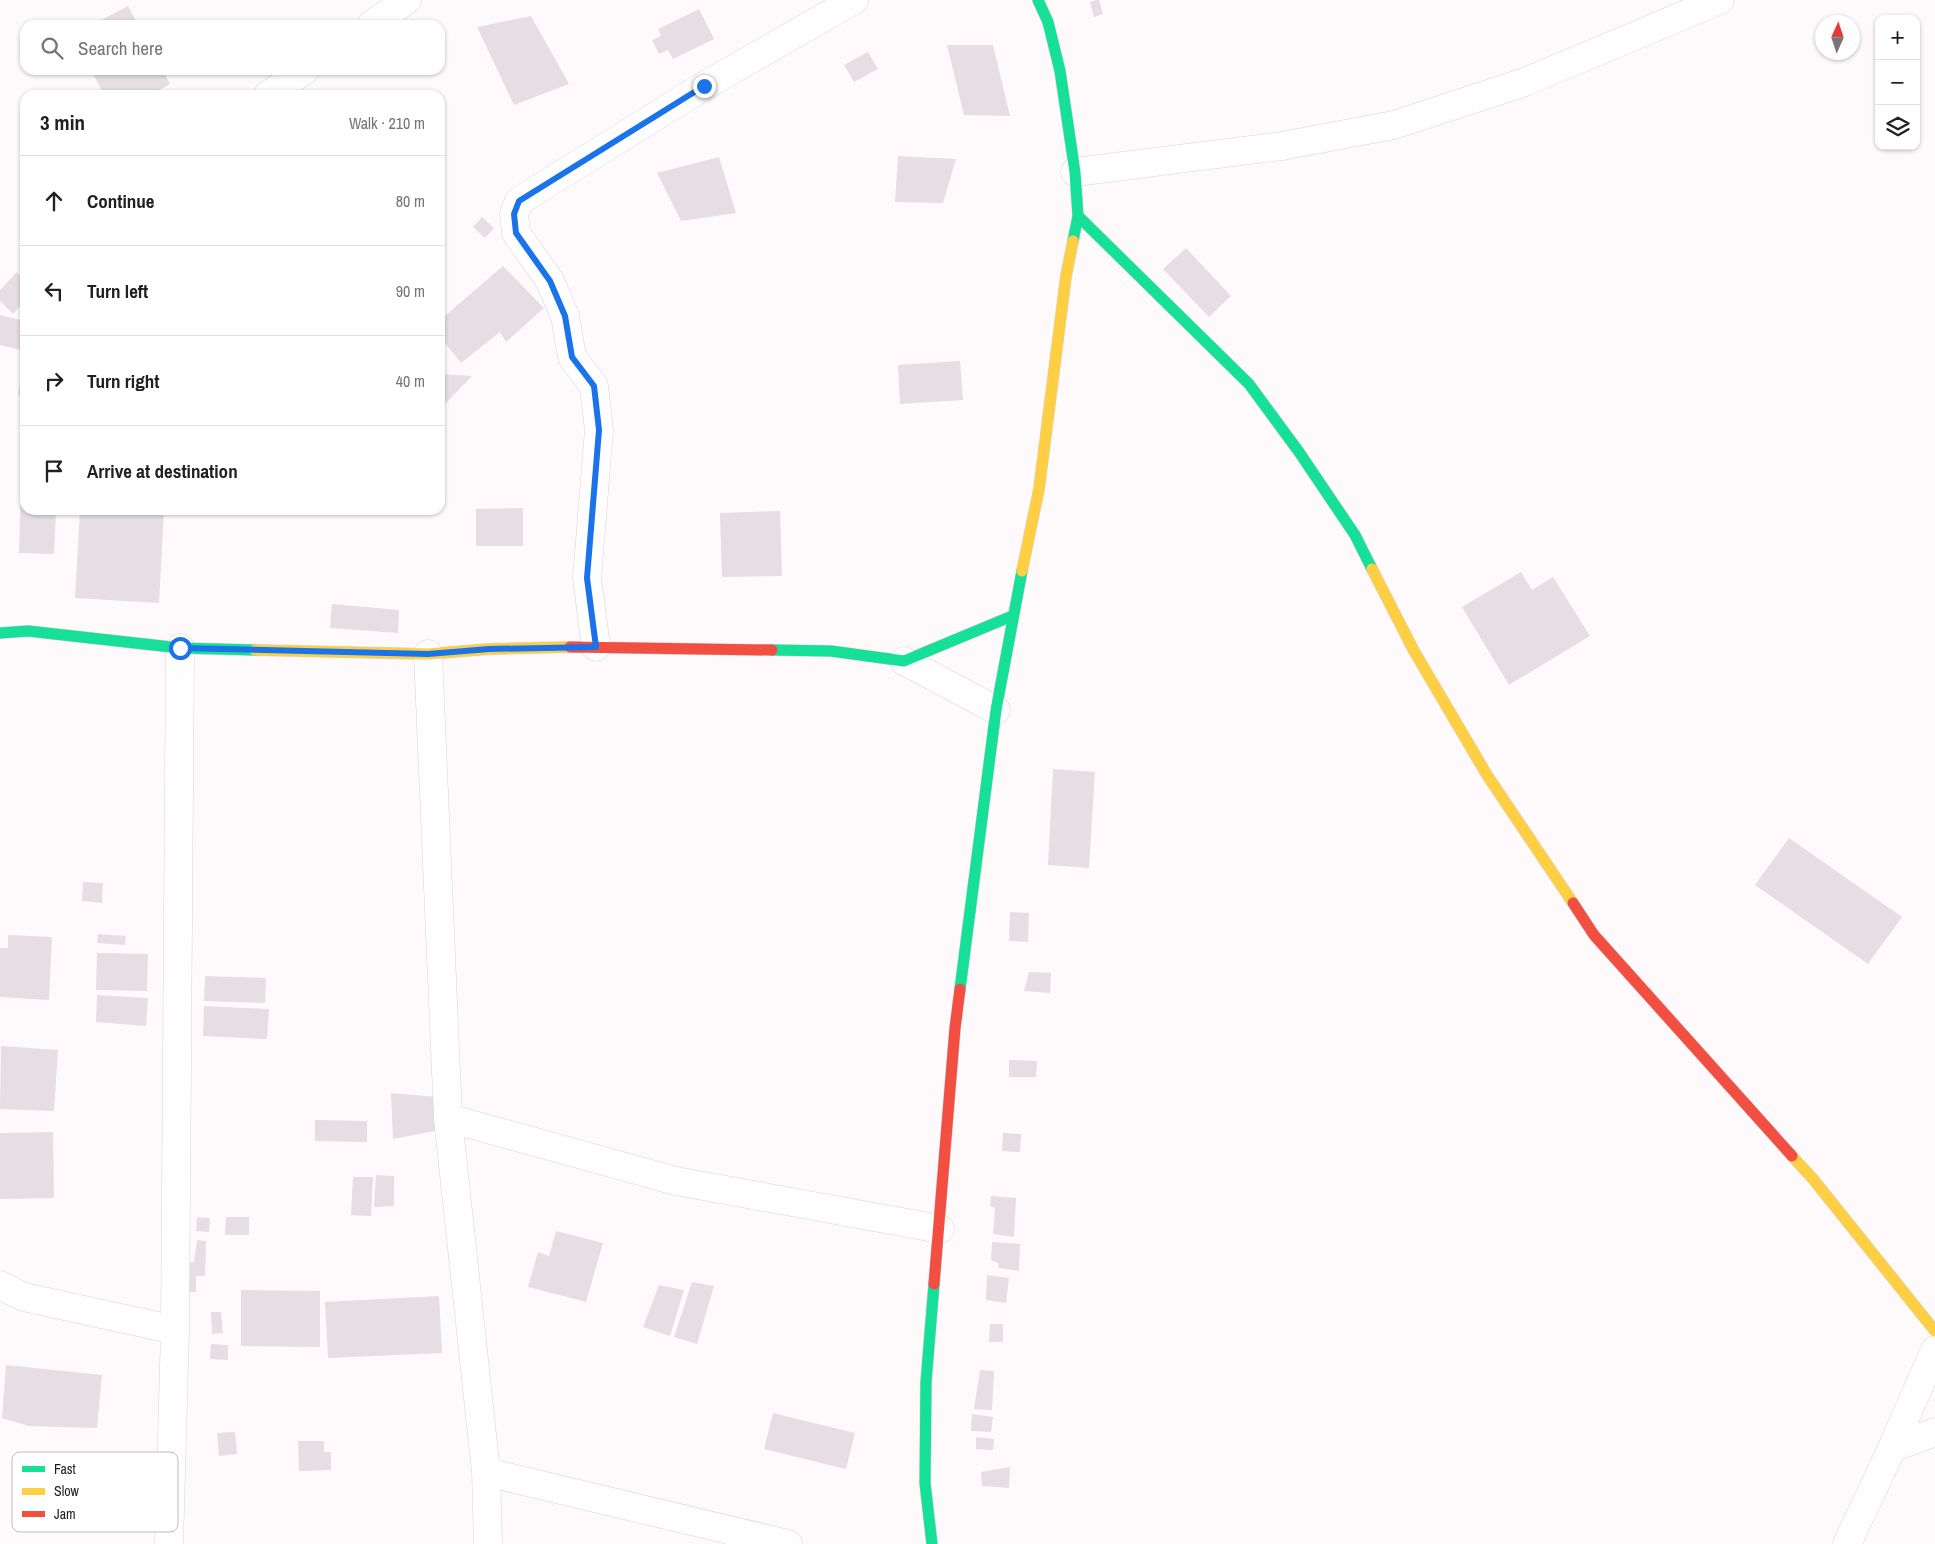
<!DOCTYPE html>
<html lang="en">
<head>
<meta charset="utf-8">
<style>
	body { margin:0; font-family:"Archivo Narrow",sans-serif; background:#f2f2f2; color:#202124 }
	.controls { position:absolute; right:15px; top:15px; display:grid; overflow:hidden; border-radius:10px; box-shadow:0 1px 4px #0004 }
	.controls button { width:45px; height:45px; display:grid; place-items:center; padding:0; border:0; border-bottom:1px solid #e0e0e0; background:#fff; color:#202124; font:25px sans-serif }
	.compass { position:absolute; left:1815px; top:15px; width:45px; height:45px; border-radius:50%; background:#fff; box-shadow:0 1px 4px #0004; rotate:3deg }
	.stop { position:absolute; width:15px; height:15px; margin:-11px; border:4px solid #1a73e8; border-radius:50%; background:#fff }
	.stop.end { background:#1a73e8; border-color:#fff; box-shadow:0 1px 5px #0008 }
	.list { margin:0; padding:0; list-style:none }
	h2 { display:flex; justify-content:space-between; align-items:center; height:65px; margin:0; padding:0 20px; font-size:21px }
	h2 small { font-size:16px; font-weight:400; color:#757577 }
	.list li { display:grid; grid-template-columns:32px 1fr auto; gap:15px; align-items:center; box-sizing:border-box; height:90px; padding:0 20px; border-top:1px solid #e0e0e0 }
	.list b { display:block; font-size:19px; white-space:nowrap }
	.list em { font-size:16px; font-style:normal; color:#757577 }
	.icon { flex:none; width:28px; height:28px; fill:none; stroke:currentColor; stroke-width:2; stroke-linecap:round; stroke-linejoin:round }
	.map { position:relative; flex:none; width:1935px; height:1544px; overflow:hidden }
	.search { position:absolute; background:#fff; box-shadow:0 1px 4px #0004; left:20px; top:20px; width:425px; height:55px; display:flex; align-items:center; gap:12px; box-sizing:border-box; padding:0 18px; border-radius:15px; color:#757577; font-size:19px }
	.panel { position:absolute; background:#fff; box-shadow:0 1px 4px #0004; left:20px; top:90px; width:425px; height:425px; border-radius:15px }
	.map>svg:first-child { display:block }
</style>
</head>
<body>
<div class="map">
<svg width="1935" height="1544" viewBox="0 0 1935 1544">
	<rect width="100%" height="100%" fill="#fefafc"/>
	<path fill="#e5dee3" d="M1096 0H1099L1103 14 1094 17 1090 2Z
		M128 6 138 25H92Z
		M699 9 714 39 673 59 668 50 659 54 652 40 661 36 658 29Z
		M531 16 569 84 514 105 477 27Z
		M947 45H993L1010 116 964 115Z
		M868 52 878 69 854 82 844 65Z
		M91 70H163L170 84 150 95H104Z
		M898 156 956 159 943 203 895 202Z
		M719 157 736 213 681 221 657 173Z
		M482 217 494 228 485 238 473 227Z
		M1186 248 1231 296 1209 317 1163 269Z
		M503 266 544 308 506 342 500 332 461 363 440 337V320Z
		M17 272 25 280V301L13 314 0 301V290Z
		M0 315 25 321V351L0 345Z
		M24 361H25V396L18 395Z
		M960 361 963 400 900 404 898 365Z
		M440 374 472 376 440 409Z
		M21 485H25V510H56L54 554 19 553Z
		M523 508V546H476V509Z
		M80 510H164L159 603 75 598Z
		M780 511 782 576 722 577 720 513Z
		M1521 572 1532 590 1553 577 1590 636 1509 685 1462 607Z
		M332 604 399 610 398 633 330 628Z
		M1053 769 1095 772 1089 868 1048 865Z
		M1789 838 1902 917 1868 964 1755 885Z
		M83 882 103 883 102 903 82 901Z
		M1010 912 1029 913 1028 942 1009 941Z
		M98 934 126 936 125 945 97 943Z
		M8 935 52 937 49 1000 0 997V948H8Z
		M97 953 148 954 147 991 96 990Z
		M1029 972 1051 973 1050 993 1024 991Z
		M205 976 266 978 265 1003 204 1001Z
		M97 995 148 998 146 1026 96 1022Z
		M204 1006 269 1009 267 1039 203 1036Z
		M1 1046 58 1050 54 1111 0 1109Z
		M1009 1060 1037 1061 1036 1077H1009Z
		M391 1093 437 1097 435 1131 393 1139Z
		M315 1120 367 1121V1142L315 1141Z
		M53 1132 54 1198 0 1199V1133Z
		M1003 1133 1021 1134 1020 1152 1002 1151Z
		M376 1175 394 1176V1206L374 1207Z
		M353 1177H373L371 1216 351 1215Z
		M991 1196 1016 1198 1014 1237 993 1234 995 1208 990 1206Z
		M197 1217 210 1218 209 1232 196 1231Z
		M226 1217H249V1235H225Z
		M556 1231 603 1243 586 1302 528 1287 538 1252 549 1256Z
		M197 1240 206 1241 205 1276H196V1292H182L183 1262H194Z
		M992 1242 1020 1244 1019 1271 999 1268 998 1263 991 1260Z
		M987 1275 1009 1278 1006 1303 986 1300Z
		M692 1282 714 1286 697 1344 674 1337Z
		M659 1285 684 1290 670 1336 643 1327Z
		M241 1290 320 1291V1347L241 1346Z
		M439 1296 442 1353 328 1358 325 1302Z
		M211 1312H221L223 1333 212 1334Z
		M990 1324H1003V1342H989Z
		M211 1344 228 1345V1360L210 1359Z
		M6 1365 102 1375 97 1428 29 1426 2 1418Z
		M980 1370 994 1371 992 1410 974 1409Z
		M773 1413 855 1433 846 1469 764 1449Z
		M972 1414 993 1417 991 1432 971 1431Z
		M235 1432 237 1454 219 1456 217 1433Z
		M976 1437 994 1439 993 1450 976 1449Z
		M298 1441H324V1452H331V1470L299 1471Z
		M1010 1467 1009 1488 982 1486 981 1472Z"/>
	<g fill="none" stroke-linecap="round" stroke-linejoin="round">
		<g stroke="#d9d2d7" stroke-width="29">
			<path id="street" d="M371 25 407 0
				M268 95 305 70
				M1075 172 1282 146 1394 125 1525 82 1720 0
				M596 647 587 578 599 430 594 386 572 357 565 316 550 281 516 233 514 214 519 201 704 86 854 0
				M428 654 448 1118 486 1472 488 1544
				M904 661 996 710
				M448 1118 676 1181 940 1229
				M0 1285 24 1297 175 1330
				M1892 1448 1935 1432
				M486 1472 788 1544
				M169 1544 175 1330 180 648
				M1847 1544 1892 1448 1935 1350"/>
		</g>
		<g stroke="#d9d2d7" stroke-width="12">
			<path id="fast" d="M1038 0 1048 22 1060 71 1075 172 1078 216 1073 241
				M1078 216 1249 384 1299 452 1355 535 1372 569
				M0 633 28 631 180 648 255 650
				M772 650 831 651 904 661 1012 616
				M960 989 996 710 1022 571
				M932 1544 925 1483 926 1382 934 1284"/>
		</g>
		<g stroke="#d9d2d7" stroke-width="12">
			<path id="slow" d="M1372 569 1414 651 1487 775 1573 903
				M1022 571 1039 489 1066 276 1073 241
				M255 650 428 654 489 649 570 647
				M1792 1156 1813 1179 1935 1331"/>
		</g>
		<g stroke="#d9d2d7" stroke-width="12">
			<path id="jam" d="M570 647 772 650
				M1573 903 1594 935 1792 1156
				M934 1284 955 1028 960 989"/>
		</g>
		<use href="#street" stroke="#fffeff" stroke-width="28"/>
		<use href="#fast" stroke="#16e098" stroke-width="11"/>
		<use href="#slow" stroke="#ffcf43" stroke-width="11"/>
		<use href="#jam" stroke="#f24e42" stroke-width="11"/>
	</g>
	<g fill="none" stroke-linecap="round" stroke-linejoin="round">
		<path stroke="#1a73e8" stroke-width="6" d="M180 648 428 654 489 649 596 647 587 578 599 430 594 386 572 357 565 316 550 281 516 233 514 214 519 201 704 86"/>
	</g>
	<rect x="12" y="1452" width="166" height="80" rx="8" fill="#fff" stroke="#bdbabd" stroke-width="1"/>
	<rect x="22" y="1466" width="23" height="6" fill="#16e098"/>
	<rect x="22" y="1488" width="23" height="7" fill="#ffcf43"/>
	<rect x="22" y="1511" width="23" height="6" fill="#f24e42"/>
	<g font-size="14" fill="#241a22">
		<text x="54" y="1474">Fast</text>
		<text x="54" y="1496">Slow</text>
		<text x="54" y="1519">Jam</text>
	</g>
</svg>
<div class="controls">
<button>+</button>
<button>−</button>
<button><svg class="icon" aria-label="layers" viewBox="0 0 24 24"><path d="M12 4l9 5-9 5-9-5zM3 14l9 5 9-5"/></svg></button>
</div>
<svg class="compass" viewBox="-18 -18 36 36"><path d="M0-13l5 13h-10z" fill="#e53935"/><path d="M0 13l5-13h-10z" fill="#757577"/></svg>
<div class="stop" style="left:180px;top:648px"></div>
<div class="stop end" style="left:704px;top:86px"></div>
<div class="search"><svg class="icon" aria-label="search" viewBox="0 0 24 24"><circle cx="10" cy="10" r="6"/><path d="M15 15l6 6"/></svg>Search here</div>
<section class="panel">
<h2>3 min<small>Walk · 210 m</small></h2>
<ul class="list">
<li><svg class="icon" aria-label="ahead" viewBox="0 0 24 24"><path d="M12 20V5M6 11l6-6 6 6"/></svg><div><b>Continue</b></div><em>80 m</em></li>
<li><svg class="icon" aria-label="left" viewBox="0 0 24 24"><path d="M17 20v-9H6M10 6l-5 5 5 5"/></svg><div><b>Turn left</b></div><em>90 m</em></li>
<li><svg class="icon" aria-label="right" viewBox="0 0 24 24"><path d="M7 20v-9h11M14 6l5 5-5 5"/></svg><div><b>Turn right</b></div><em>40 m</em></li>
<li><svg class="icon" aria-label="arrive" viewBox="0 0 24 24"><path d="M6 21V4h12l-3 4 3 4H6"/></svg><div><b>Arrive at destination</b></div></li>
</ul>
</section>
</div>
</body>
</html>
